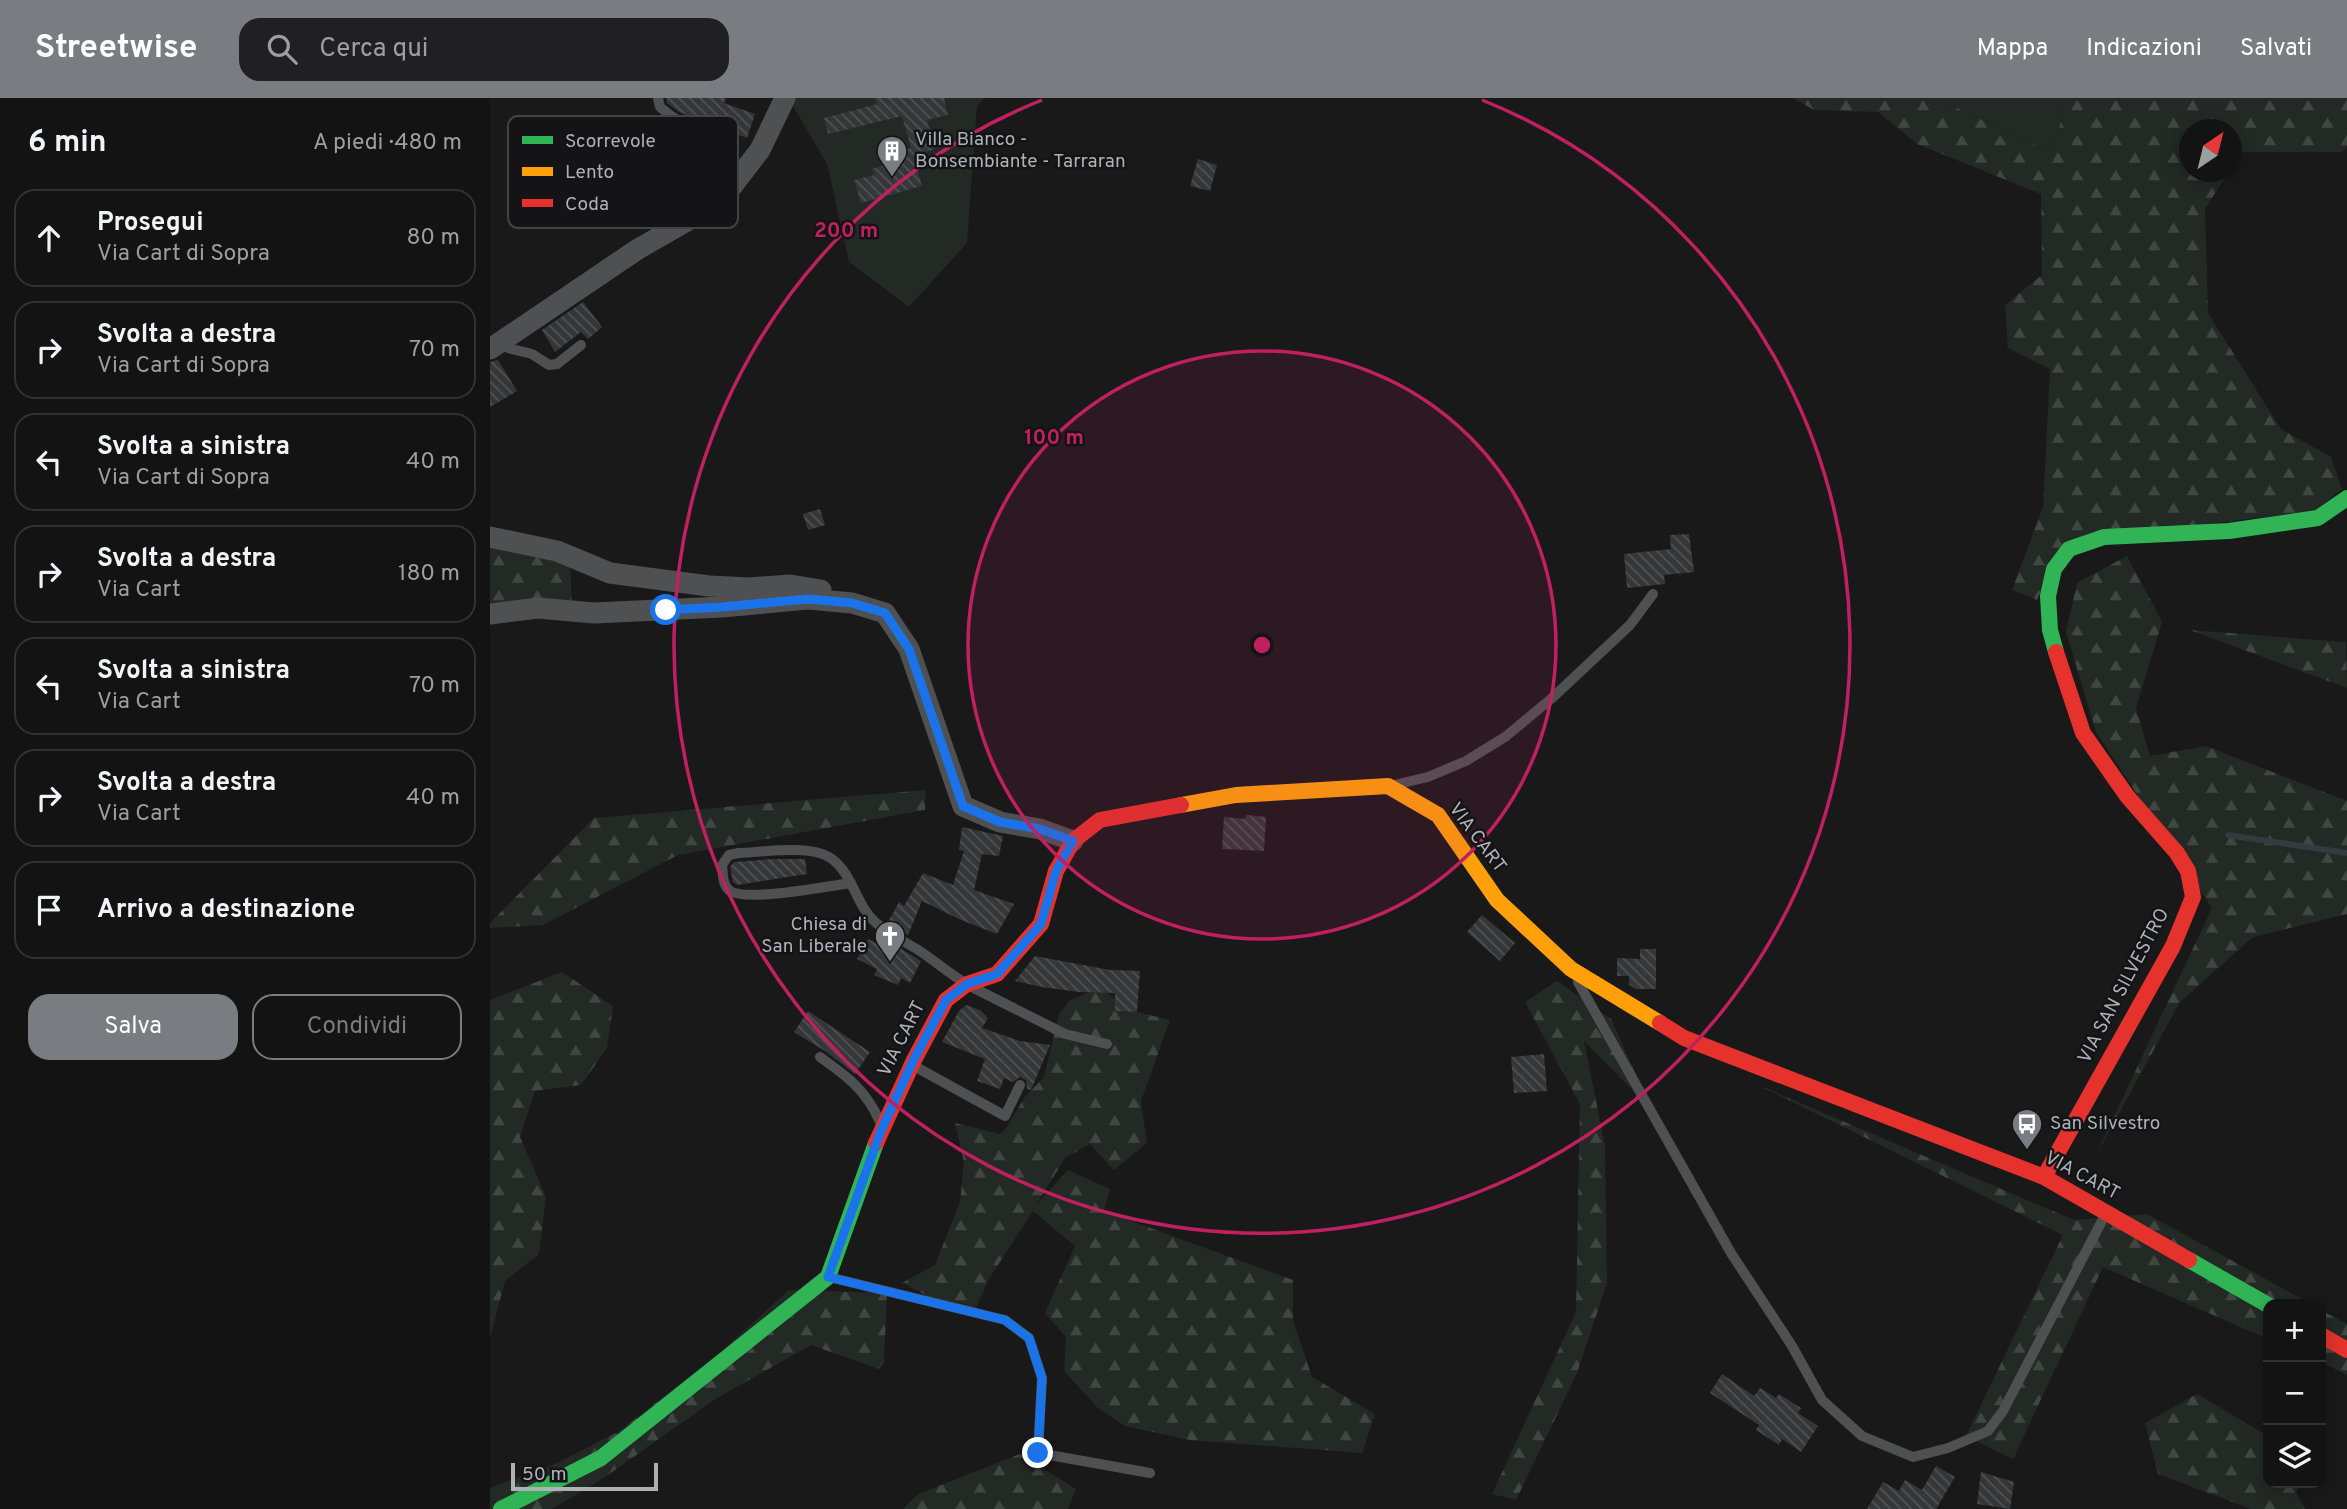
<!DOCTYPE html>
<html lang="it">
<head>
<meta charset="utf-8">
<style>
	body { margin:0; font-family:Overpass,sans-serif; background:#202022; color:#f1f3f6 }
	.controls { position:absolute; right:21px; bottom:21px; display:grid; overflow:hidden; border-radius:14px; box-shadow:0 4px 18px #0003 }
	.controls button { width:63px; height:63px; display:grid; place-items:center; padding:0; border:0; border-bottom:2px solid #323234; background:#131314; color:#f1f3f6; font:35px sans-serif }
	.compass { position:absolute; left:1689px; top:21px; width:63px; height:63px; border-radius:50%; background:#131314; box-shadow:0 4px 18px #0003; rotate:35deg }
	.scale { position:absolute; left:21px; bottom:18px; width:147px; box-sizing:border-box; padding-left:7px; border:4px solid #adb2b8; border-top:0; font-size:19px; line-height:24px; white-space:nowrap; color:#adb2b8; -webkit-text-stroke:5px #141416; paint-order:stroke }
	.stop { position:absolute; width:21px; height:21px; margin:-16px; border:5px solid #1a73e8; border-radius:50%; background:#fff }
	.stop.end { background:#1a73e8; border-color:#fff; box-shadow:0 2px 7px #0008 }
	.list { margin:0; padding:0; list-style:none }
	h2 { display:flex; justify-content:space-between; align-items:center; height:91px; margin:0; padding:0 28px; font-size:30px }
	h2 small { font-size:23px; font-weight:400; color:#9d9ea0 }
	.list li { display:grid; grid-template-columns:46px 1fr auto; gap:21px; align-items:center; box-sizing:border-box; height:98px; margin:0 14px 14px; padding:0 14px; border:2px solid #323234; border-radius:21px }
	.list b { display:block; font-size:26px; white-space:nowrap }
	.list p { margin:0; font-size:23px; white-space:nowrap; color:#9d9ea0 }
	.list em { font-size:23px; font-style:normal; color:#9d9ea0 }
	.actions { display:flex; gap:14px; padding:21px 28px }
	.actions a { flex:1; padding:16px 0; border:2px solid #797c81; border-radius:21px; text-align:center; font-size:24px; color:#797c81 }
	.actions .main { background:#797c81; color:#fff }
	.icon { flex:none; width:38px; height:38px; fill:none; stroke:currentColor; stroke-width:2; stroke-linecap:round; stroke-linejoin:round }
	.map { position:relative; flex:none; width:1857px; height:1411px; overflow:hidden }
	header { display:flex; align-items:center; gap:42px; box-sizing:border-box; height:98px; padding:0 35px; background:#797c81; color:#fff }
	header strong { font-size:33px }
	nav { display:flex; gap:38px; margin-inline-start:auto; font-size:24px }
	.search { width:490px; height:63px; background:#202022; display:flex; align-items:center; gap:18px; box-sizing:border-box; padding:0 24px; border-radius:21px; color:#9d9ea0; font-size:26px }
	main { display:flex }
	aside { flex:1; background:#131314 }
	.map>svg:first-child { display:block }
</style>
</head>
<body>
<header>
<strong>Streetwise</strong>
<div class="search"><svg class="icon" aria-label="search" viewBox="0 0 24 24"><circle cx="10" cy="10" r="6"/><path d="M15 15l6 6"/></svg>Cerca qui</div>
<nav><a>Mappa</a><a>Indicazioni</a><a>Salvati</a></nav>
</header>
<main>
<aside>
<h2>6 min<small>A piedi · 480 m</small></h2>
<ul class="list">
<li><svg class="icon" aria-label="ahead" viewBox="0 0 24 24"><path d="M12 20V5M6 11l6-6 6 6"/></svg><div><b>Prosegui</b><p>Via Cart di Sopra</p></div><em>80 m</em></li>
<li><svg class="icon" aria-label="right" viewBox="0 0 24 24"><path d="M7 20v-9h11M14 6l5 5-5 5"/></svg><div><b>Svolta a destra</b><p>Via Cart di Sopra</p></div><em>70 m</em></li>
<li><svg class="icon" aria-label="left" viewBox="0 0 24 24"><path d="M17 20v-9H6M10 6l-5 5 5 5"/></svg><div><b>Svolta a sinistra</b><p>Via Cart di Sopra</p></div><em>40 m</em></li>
<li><svg class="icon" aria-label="right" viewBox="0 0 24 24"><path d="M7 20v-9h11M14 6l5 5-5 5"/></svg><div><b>Svolta a destra</b><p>Via Cart</p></div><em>180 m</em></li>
<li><svg class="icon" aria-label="left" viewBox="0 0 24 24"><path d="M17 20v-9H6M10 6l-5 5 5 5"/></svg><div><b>Svolta a sinistra</b><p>Via Cart</p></div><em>70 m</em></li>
<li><svg class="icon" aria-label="right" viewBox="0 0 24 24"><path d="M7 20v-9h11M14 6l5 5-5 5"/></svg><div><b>Svolta a destra</b><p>Via Cart</p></div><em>40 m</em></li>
<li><svg class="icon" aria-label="arrive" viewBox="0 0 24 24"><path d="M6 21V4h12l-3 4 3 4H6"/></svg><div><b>Arrivo a destinazione</b></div></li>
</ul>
<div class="actions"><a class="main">Salva</a><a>Condividi</a></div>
</aside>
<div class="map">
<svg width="1857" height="1411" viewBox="0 0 1857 1411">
	<defs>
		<pattern id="forest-firs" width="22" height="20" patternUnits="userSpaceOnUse" patternTransform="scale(1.75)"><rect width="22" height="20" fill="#232924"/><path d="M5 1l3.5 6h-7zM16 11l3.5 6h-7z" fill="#404642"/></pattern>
		<pattern id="building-back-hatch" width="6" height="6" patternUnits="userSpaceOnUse" patternTransform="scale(1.75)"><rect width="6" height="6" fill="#353637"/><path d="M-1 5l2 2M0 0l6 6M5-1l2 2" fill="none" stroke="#505152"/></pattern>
	</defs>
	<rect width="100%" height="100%" fill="#19191a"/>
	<path fill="#232924" d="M298 0H495L487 8 477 145 419 209 359 164 337 66Z
		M1446 0H1577L1562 55Z"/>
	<path fill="url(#forest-firs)" d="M1303 0H1446L1562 55 1577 0H1857V48L1852 54H1752L1742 70V32H1700V74H1739L1715 111 1718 215 1791 331 1841 359 1852 391 1825 413 1575 443 1547 502 1522 492 1553 409 1560 271 1518 250 1515 207 1552 177 1551 96 1427 46 1388 14 1324 12Z
		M0 439 80 458 82 513 0 516Z
		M1637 458 1672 524 1646 610 1660 658 1716 648 1857 703V816L1763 839 1690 904 1605 1059 1722 810 1606 634 1576 534 1587 485Z
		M1700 532 1856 544 1857 590Z
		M436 692 435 712 188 757 53 827 0 830V825L104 720Z
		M72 874 123 908 117 950 91 987 45 993 30 1039 56 1099 49 1156 15 1183 0 1240V902Z
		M1067 883 1121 921 1161 1010 1094 943 1115 1048 1117 1185 1087 1275 1026 1402 1002 1396 1086 1214 1090 1006 1035 904Z
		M600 894 617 895 625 901V913L647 914 680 922 651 1003 657 1045 624 1072 600 1046 575 1060 546 1107 578 1072 620 1091 614 1113 803 1182V1223L822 1279 885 1316 872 1355 700 1342 635 1328 608 1310 574 1273 576 1239 555 1215 585 1148 543 1113 499 1181 483 1216 459 1209 412 1185 445 1167 470 1104 474 1064 465 1025 510 1036 517 1029 534 1000 554 979 569 916 580 902Z
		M1266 986 1584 1122 1657 1116 1821 1206H1778V1241L1613 1169 1523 1361 1476 1338 1573 1137Z
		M299 1192 397 1195 394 1263 389 1271 321 1247 227 1300 115 1379 62 1411H0V1390L65 1366 128 1334 225 1259Z
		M1831 1212 1857 1226V1277L1831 1264Z
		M1707 1296 1778 1338V1385H1810L1806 1394 1815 1411H1761L1668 1376 1655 1325Z
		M530 1356 586 1391 578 1411H413L428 1396Z"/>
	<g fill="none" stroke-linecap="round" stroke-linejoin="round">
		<path stroke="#323c40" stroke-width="6" d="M1738 737 1857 755"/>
	</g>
	<path fill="url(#building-back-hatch)" d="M176 0H236L234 5 265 16 257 40 189 14 177 5Z
		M385 0H454L458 17 437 22 445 51 423 58 432 88 371 105 364 82 384 77 382 71 397 66 394 57 421 50 412 18 338 36 334 20 387 6Z
		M708 61 727 67 720 93 700 88Z
		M93 204 112 229 98 241 91 234 65 254 52 232Z
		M8 262 27 293 0 309V264Z
		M330 411 335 427 318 432 313 416Z
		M1199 436 1204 474 1174 477 1175 486 1137 490 1134 456 1181 451 1180 437Z
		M756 717 776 719 774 753 732 751 734 719 755 721Z
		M472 729 513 738 509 758 492 756 484 792 524 806 507 836 471 822 432 803 418 837 398 824 409 804 414 808 433 775 463 787 474 753 469 752Z
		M283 761H315L317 776 247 787 243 784 240 769 244 764Z
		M992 817 1025 845 1010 863 977 834Z
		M390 838 431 863 420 885 411 880 408 887 384 877 387 871 367 861 378 841 386 845Z
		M1150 851H1166V891H1146L1139 887V878H1127V860L1150 861Z
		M545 858 620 872 650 873 647 914 625 913V895L589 894 552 889 525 883Z
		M476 907 490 912 498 920 492 930 530 943 560 947 541 992 537 991 536 982 530 979 523 984 514 980 510 991 487 983 495 961 452 944 469 913Z
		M318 913 380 954 365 976 335 953 304 934Z
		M1054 956 1057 993 1024 995 1021 959Z
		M1232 1276 1264 1298 1270 1290 1286 1300 1289 1296 1311 1310 1308 1315 1328 1328 1311 1354 1292 1341 1289 1347 1266 1332 1269 1327 1220 1295Z
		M1446 1368 1465 1379 1446 1411H1377L1393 1384 1409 1393 1415 1382 1432 1392Z
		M1491 1374 1524 1384 1520 1411 1487 1406Z"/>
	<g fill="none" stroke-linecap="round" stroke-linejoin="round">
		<path stroke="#4f5052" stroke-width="10" d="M168 0 170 9C176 14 181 19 188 22 205 31 231 34 241 53 245 61 245 73 245 81
			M211 78 231 54H237L242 58
			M11 244 18 250 42 256 59 267 67 266 91 247
			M904 687 938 679 976 663 1015 639 1061 601 1140 527 1163 496
			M361 785C337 788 259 804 240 793 232 787 233 776 232 767L239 757 249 755C273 754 319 747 339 759 363 774 365 806 385 824 399 836 415 844 430 853 446 864 461 877 478 887 507 902 536 916 565 931L575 936 617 946
			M1088 884 1241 1155 1302 1248 1332 1302 1372 1338 1423 1359 1458 1350 1498 1333 1513 1313 1615 1117
			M330 959C358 979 376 992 390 1024
			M424 968 515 1018 530 987
			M339 1179 515 1222 539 1240 552 1280 548 1355 660 1375"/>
		<path stroke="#4f5052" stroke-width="21" d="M0 251 148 151 230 104 270 52 295 0
			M0 439 67 453 120 475 219 488 259 490 300 487 331 492
			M0 516 48 510 104 515 232 509 318 501 362 505 395 515 419 551 473 708 510 724 550 731 583 743"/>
		<path stroke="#30b455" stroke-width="16" d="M1566 554 1560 532 1558 498 1564 471 1579 451 1614 439 1739 433 1828 420 1857 400
			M1699 1162 1778 1207
			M11 1411 111 1360 338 1179 386 1045"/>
		<path stroke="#ff9f0a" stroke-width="16" d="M691 707 746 697 898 688 948 717 1007 802 1081 871 1170 925"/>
		<path stroke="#e5322d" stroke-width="16" d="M1170 925 1194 940 1554 1079 1699 1162
			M386 1045 424 962 456 902 477 886 507 876 551 826 566 773 583 743 610 722 691 707
			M1554 1079 1683 848 1703 799 1698 773 1687 755 1637 698 1593 635 1566 554
			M1831 1237 1857 1252"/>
	</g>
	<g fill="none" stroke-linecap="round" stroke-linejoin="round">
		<path stroke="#1a73e8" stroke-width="9" d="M176 512 232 509 318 501 362 505 395 515 419 551 473 708 510 724 550 731 583 743 566 773 551 826 507 876 477 886 456 902 424 961 390 1035 338 1179 515 1222 539 1240 552 1280 548 1355"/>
	</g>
	<circle cx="772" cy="547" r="294" fill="#c12060" fill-opacity=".12"/>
	<g fill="none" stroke="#c12060" stroke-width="3.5">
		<circle cx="772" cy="547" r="294"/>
		<path d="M992 2A588 588 0 1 1 552 2"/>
	</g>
	<defs>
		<g id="building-pin" transform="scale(1.575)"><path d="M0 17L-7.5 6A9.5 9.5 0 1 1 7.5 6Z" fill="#797c81" stroke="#141416"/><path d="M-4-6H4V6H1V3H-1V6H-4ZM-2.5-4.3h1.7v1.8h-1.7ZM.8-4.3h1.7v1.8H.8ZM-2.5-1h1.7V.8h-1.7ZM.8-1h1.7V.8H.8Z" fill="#fff"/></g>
		<g id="church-pin" transform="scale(1.575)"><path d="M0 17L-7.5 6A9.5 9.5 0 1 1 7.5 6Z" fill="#797c81" stroke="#141416"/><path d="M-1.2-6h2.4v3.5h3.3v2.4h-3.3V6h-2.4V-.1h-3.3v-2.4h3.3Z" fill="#fff"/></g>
		<g id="bus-pin" transform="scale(1.575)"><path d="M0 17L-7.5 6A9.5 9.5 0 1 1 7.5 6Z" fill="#797c81" stroke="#141416"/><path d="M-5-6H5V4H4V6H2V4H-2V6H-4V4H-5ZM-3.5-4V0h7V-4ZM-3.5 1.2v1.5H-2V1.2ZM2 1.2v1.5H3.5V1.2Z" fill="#fff"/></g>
	</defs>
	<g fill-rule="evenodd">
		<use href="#building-pin" x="402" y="53"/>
		<use href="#church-pin" x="400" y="838"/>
		<use href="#bus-pin" x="1537" y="1026"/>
	</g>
	<g text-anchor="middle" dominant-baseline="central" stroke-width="5" stroke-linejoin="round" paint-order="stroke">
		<g font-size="19" fill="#adb2b8" stroke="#141416" text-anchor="start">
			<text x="425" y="42">Villa Bianco -<tspan x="425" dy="22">Bonsembiante - Tarraran</tspan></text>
			<text x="377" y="827" text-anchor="end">Chiesa di<tspan x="377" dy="22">San Liberale</tspan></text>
			<text x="1560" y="1026">San Silvestro</text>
		</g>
		<g font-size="19" fill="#adb2b8" stroke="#141416">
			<text transform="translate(987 740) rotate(53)">VIA CART</text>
			<text transform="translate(1634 888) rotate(-62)">VIA SAN SILVESTRO</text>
			<text transform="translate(412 941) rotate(-63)">VIA CART</text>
			<text transform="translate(1592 1078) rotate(28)">VIA CART</text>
		</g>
	</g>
	<rect x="18" y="18" width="230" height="112" rx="10" fill="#141416" stroke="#424347" stroke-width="2"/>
	<rect x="32" y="38" width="31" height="8" fill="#30b455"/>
	<rect x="32" y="69" width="31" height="9" fill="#ff9f0a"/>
	<rect x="32" y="101" width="31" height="8" fill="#e5322d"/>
	<g font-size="19" fill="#adb2b8">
		<text x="75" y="49">Scorrevole</text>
		<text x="75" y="80">Lento</text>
		<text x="75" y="112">Coda</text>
	</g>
	<circle cx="772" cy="547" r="10" fill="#c12060" stroke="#141416" stroke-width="3.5"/>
	<g font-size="21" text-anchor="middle" font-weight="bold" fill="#c12060" stroke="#141416" stroke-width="5" stroke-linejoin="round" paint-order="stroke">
		<text x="356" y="139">200 m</text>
		<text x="564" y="346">100 m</text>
	</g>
</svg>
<div class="controls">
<button>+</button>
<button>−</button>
<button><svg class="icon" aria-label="layers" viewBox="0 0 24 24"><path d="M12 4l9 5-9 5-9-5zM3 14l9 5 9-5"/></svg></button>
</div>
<svg class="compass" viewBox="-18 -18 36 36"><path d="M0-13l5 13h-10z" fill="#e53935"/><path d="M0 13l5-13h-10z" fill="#9d9ea0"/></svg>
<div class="scale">50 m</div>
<div class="stop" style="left:176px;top:512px"></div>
<div class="stop end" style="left:548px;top:1355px"></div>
</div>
</main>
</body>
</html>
